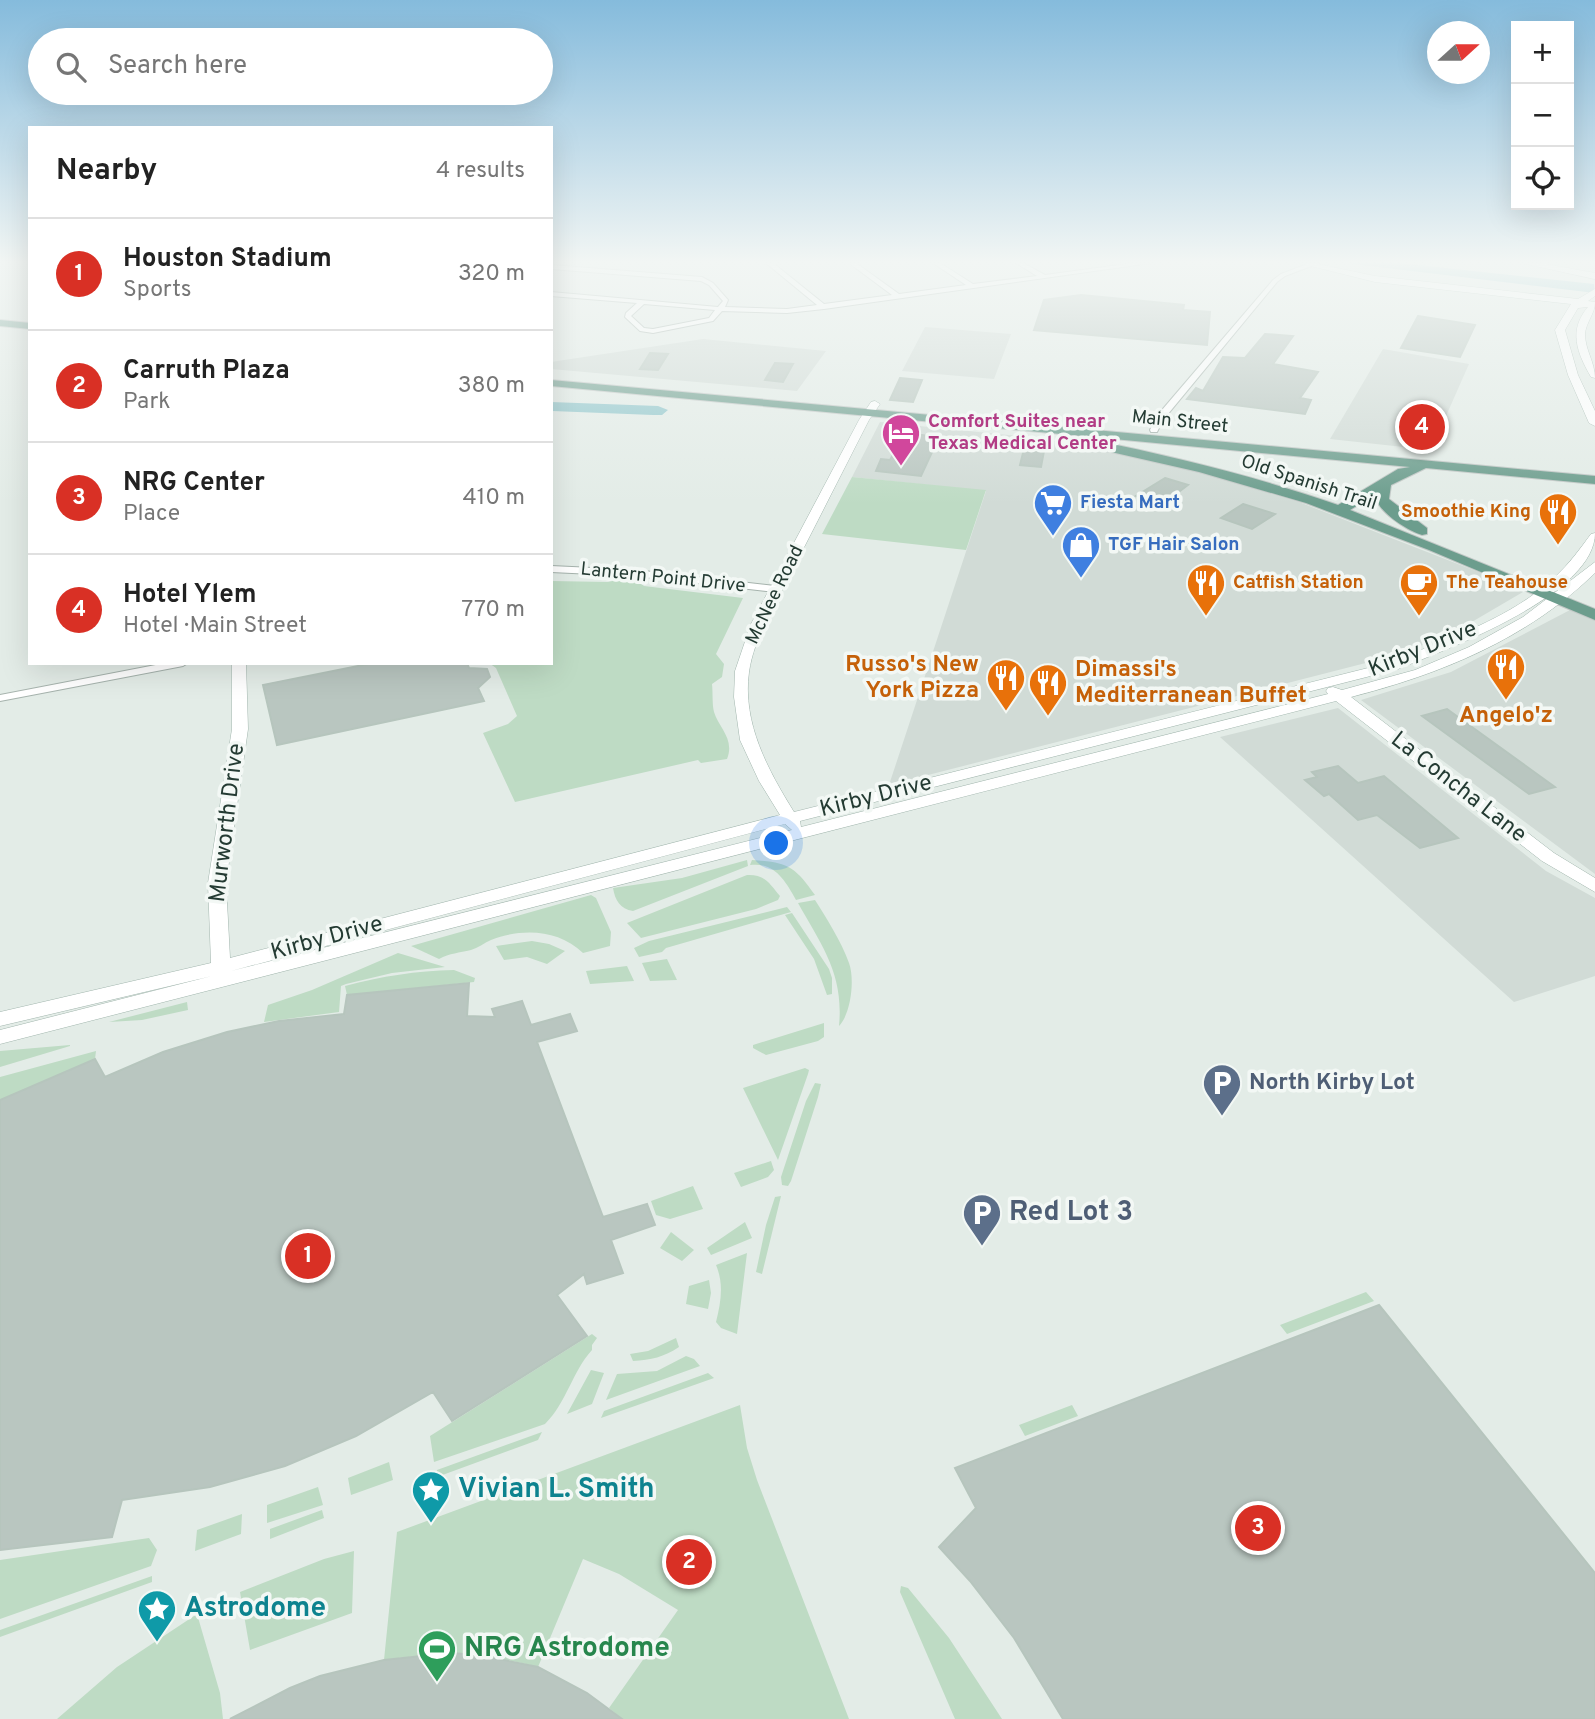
<!DOCTYPE html>
<html lang="en">
<head>
<meta charset="utf-8">
<style>
	body { margin:0; font-family:Overpass,sans-serif; background:#f6f6f6; color:#222 }
	.controls { position:absolute; right:21px; top:21px; display:grid; overflow:hidden; border-radius:0px; box-shadow:0 7px 28px #0002 }
	.controls button { width:63px; height:63px; display:grid; place-items:center; padding:0; border:0; border-bottom:2px solid #e0e0e0; background:#fff; color:#222; font:35px sans-serif }
	.compass { position:absolute; left:1427px; top:21px; width:63px; height:63px; border-radius:50%; background:#fff; box-shadow:0 7px 28px #0002; rotate:69deg }
	.you { position:absolute; left:777px; top:844px; width:24px; height:24px; margin:-18px; border:5px solid #fff; border-radius:50%; background:#1a73e8; box-shadow:0 0 0 10px #1a73e833 }
	.badge { display:grid; place-items:center; width:46px; height:46px; border-radius:50%; background:#d93025; color:#fff; font-size:23px; font-weight:700 }
	.pin { position:absolute; translate:-50% -50%; border:4px solid #fff; box-shadow:0 2px 7px #0006 }
	.list { margin:0; padding:0; list-style:none }
	h2 { display:flex; justify-content:space-between; align-items:center; height:91px; margin:0; padding:0 28px; font-size:30px }
	h2 small { font-size:23px; font-weight:400; color:#767676 }
	.list li { display:grid; grid-template-columns:46px 1fr auto; gap:21px; align-items:center; box-sizing:border-box; height:112px; padding:0 28px; border-top:2px solid #e0e0e0 }
	.list b { display:block; font-size:26px; white-space:nowrap }
	.list p { margin:0; font-size:23px; white-space:nowrap; color:#767676 }
	.list em { font-size:23px; font-style:normal; color:#767676 }
	.icon { flex:none; width:38px; height:38px; fill:none; stroke:currentColor; stroke-width:2; stroke-linecap:round; stroke-linejoin:round }
	.map { position:relative; flex:none; width:1595px; height:1719px; overflow:hidden }
	.search { position:absolute; background:#fff; box-shadow:0 7px 28px #0002; left:28px; top:28px; width:525px; height:77px; display:flex; align-items:center; gap:18px; box-sizing:border-box; padding:0 24px; border-radius:38px; color:#767676; font-size:26px }
	.panel { position:absolute; background:#fff; box-shadow:0 7px 28px #0002; left:28px; top:126px; width:525px; height:539px; border-radius:0px }
	.map>svg:first-child { display:block }
</style>
</head>
<body>
<div class="map">
<svg width="1595" height="1719" viewBox="0 0 1595 1719">
	<rect width="100%" height="100%" fill="#e3ece7"/>
	<path fill="#d1dbd6" d="M925 327 1011 334 994 379 902 371Z
		M703 339 826 351 797 391 551 369V362Z
		M1383 349 1469 364 1431 450 1330 439Z
		M880 422 1039 438 1174 465 1299 502 1522 589 1523 592 1453 633 1397 655 889 785 986 491 852 477Z
		M1570 610 1595 621V874L1361 700 1451 672Z
		M1338 708 1546 871 1595 898V976L1514 1002 1220 737Z"/>
	<path fill="#bedbc4" d="M852 477 986 490 966 550 822 534Z
		M621 579 638 581 644 586 743 598 716 654 724 664 722 677 712 684C713 693 712 704 714 712 719 728 735 739 727 759L701 763 698 760 515 802 483 733 508 724 517 716 496 668 489 663H551V581L608 582Z
		M747 860 748 866 633 911C620 909 615 900 613 888L682 878Z
		M752 860C787 862 795 866 815 895L796 900C785 880 774 862 750 865Z
		M747 875C765 874 770 884 780 896L778 900 756 909 641 938 627 923Z
		M591 895 596 898 611 932 610 946 583 953C558 929 522 928 491 940 484 943 478 948 471 950 459 953 450 953 439 959L411 946Z
		M815 900C827 919 841 941 849 963 855 979 851 1014 839 1026 844 974 822 946 798 903Z
		M787 907 791 912 666 948 662 952 639 957 634 948 649 941Z
		M792 913 829 969 832 978V994L827 995 814 959 785 915Z
		M532 941 549 944 565 951 547 964 527 957 504 960 496 946Z
		M398 953 445 967 392 973 346 984 341 986 339 1012 264 1022 268 1005 312 990Z
		M667 959 677 980 650 981 642 963Z
		M627 966 634 981 590 984 586 971Z
		M454 970 475 978 474 982 347 995 345 986C382 976 416 971 454 970Z
		M187 1002 188 1010 142 1020 109 1022Z
		M824 1023V1037L818 1041 766 1055 753 1048V1045Z
		M70 1045V1046L0 1067V1051Z
		M96 1051 95 1059 0 1100V1077Z
		M805 1068 809 1070 808 1074 778 1160 743 1088Z
		M815 1083 821 1084 818 1097 791 1181 788 1186 782 1185 781 1177 806 1101Z
		M771 1161 774 1170 768 1177 741 1187 734 1173Z
		M693 1186 703 1209 670 1219 656 1215 651 1201Z
		M781 1196 762 1274 756 1272 766 1225 775 1197Z
		M745 1222 752 1238 711 1255 707 1248Z
		M671 1232 694 1250 682 1261 660 1248Z
		M747 1253 737 1334 721 1328 716 1322C721 1302 724 1284 716 1265Z
		M709 1280 711 1293 708 1309 686 1304 689 1286Z
		M1366 1292 1374 1301 1287 1334 1280 1325Z
		M592 1334 597 1338 592 1345V1350C572 1372 567 1402 545 1424L434 1462 430 1436Z
		M676 1338 679 1347C664 1357 651 1360 633 1361L630 1354 648 1351Z
		M686 1356 694 1359 700 1366 606 1400 617 1374 657 1371Z
		M591 1370 604 1373 592 1404 567 1414Z
		M708 1373 714 1378 601 1418 604 1411Z
		M740 1405 747 1448 757 1480 849 1719H622L609 1708 678 1610 619 1574 583 1559 538 1667C485 1653 438 1652 384 1660L397 1532Z
		M1072 1405 1078 1416 1025 1436 1019 1425Z
		M542 1432 538 1440 437 1477V1470Z
		M389 1462 393 1480 351 1495 348 1478Z
		M318 1487 323 1505 267 1523V1505Z
		M322 1510 324 1518 270 1539V1529Z
		M242 1514 241 1534 195 1551 197 1530Z
		M149 1538 157 1550 151 1566 0 1619V1560Z
		M354 1551 352 1613 250 1650 240 1592 324 1559Z
		M152 1576V1582L0 1637V1630Z
		M901 1586 908 1588 949 1638 1002 1719H955L900 1592Z
		M197 1614 220 1693 223 1719H57L117 1667Z"/>
	<path fill="#90c6cb" d="M1345 263H1400L1594 284 1595 293Z
		M551 402 658 406 668 410 662 415H653L552 411Z"/>
	<path fill="#b9c6c0" stroke="#b6c5bd" stroke-width="2" d="M1081 295 1184 305 1183 310 1210 312 1207 345 1034 330 1044 300Z
		M1418 316 1475 325 1460 357 1401 348Z
		M1265 334 1293 336 1273 364 1318 372 1300 398 1311 400 1305 414 1187 399 1196 388 1203 391 1223 357 1245 358Z
		M650 353 668 354 658 370 640 369Z
		M775 363 793 364 783 382 765 380Z
		M900 378 922 380 913 402 890 400Z
		M1418 413 1442 418 1428 447 1402 442 1408 424Z
		M905 433 939 437 921 476 876 471 881 459 890 460Z
		M1024 449 1044 451 1041 467 1020 465Z
		M1165 478 1188 485 1163 504 1136 496Z
		M1243 504 1275 514 1252 529 1221 518Z
		M373 663H467L469 668 487 669 490 677 478 688 484 701 277 745 263 685Z
		M1447 709 1555 787 1529 794 1422 716Z
		M1338 766 1358 783 1384 776 1458 838 1420 848 1377 815 1358 820 1329 794 1324 796 1305 780 1317 777 1312 772Z
		M469 983 467 1016 495 1017 492 1009 522 1001 531 1025 570 1014 577 1031 537 1042 603 1217 647 1204 655 1225 611 1240 623 1273 587 1284 584 1274 557 1295 587 1336 452 1421 433 1392 356 1436 285 1466 210 1487 122 1500 112 1537 0 1550V1100L95 1059 105 1077 163 1052 227 1032 279 1021 344 1014 347 995Z
		M1379 1305 1595 1573V1719H1063L1014 1638 970 1581 939 1547 976 1508 955 1468Z
		M450 1653 479 1655 538 1667 587 1693 622 1719H230L290 1688 320 1676 384 1660Z"/>
	<g fill="none" stroke-linecap="round" stroke-linejoin="round">
		<g stroke="#a6b3ad" stroke-width="2">
			<path id="street" d="M766 263H773L824 304 892 295 849 263H856L899 294 966 285 933 263H940L973 284 1037 276 1016 263H1023L1045 275 1134 263H1151L824 309 787 313 722 311 713 321 653 333 640 331 625 317 626 313 637 303 551 296V292L718 307 723 301 709 285 701 281 551 269V265L702 277 713 283 728 300 725 307 787 309 817 305ZM644 304 715 310 709 318 653 329 644 328 631 316Z
				M1310 263H1319L1285 276 1277 282 1163 420 1157 432H1151L1150 430 1156 417 1273 280 1281 274Z
				M551 566 635 570 775 586 780 589 775 592 635 576 551 572Z
				M166 663H188L183 666 0 701V695Z"/>
		</g>
		<g stroke="#a2b6ae" stroke-width="1">
			<path id="secondary" d="M1299 263H1313L1375 276 1578 299 1595 289V296L1588 301 1595 302C1595 314 1586 322 1585 334 1585 350 1595 362 1595 378L1591 377C1577 353 1568 330 1588 307L1578 308 1565 330 1578 375 1595 411V426L1589 423 1568 375 1555 330 1571 304 1375 282Z
				M1522 263H1540L1595 273V279Z
				M875 401 880 404 869 420C843 471 817 522 791 573 776 603 754 637 749 672 742 723 768 770 794 812L1388 663C1445 640 1511 619 1556 576 1569 564 1580 549 1591 534L1595 533C1595 595 1447 649 1398 669L800 821 801 827 1328 694 1326 691 1328 688 1333 687 1342 690 1415 670 1469 647 1523 617 1595 562V573C1527 639 1441 674 1351 697L1554 853 1595 878V892L1542 861 1336 701 0 1044V1030L212 976 0 1026V1012L211 963 208 883 232 729V663H246L248 729 226 883 230 958 780 815 759 781 740 740 734 697 735 671 751 624 859 420 871 402ZM785 824 792 830 231 971Z"/>
		</g>
		<g stroke="#c2c8c6" stroke-width="2">
			<path id="primary" d="M0 320 30 323V329L0 326Z
				M551 380 1595 476V484L1426 468 1391 485 1389 499 1427 528V534L1422 535C1408 531 1374 510 1376 494L1350 510 1595 609V620L1429 550 1306 503 1199 472 1089 447 1087 444 1093 440C1176 457 1258 477 1338 505L1398 469 1410 467 551 386Z"/>
		</g>
		<use href="#street" fill="#fff" fill-rule="evenodd"/>
		<use href="#secondary" fill="#fff" fill-rule="evenodd"/>
		<use href="#primary" fill="#6c9d8d" fill-rule="evenodd"/>
	</g>
	<linearGradient id="sky" x2="0" y2="1"><stop stop-color="#85bbdc"/><stop offset="0.52" stop-color="#f2f6f4"/><stop offset="1" stop-color="#f2f6f4" stop-opacity="0"/></linearGradient>
	<rect width="1595" height="504" fill="url(#sky)"/>
	<defs>
		<g id="hotel-pin" transform="scale(2.0125)"><path d="M0 17L-7.5 6A9.5 9.5 0 1 1 7.5 6Z" fill="#d1479c" stroke="#f3f8f5"/><path d="M-6-4.5h1.5V1H6V5H4.5V3h-9V5H-6ZM-4 0a1.8 1.8 0 1 1 3.6 0ZM.5 0V-2.5h3Q6-2.5 6 0Z" fill="#fff"/></g>
		<g id="supermarket-pin" transform="scale(2.0125)"><path d="M0 17L-7.5 6A9.5 9.5 0 1 1 7.5 6Z" fill="#3f7fe0" stroke="#f3f8f5"/><path d="M-6-5.5h2.5l.6 2H6L4.5 2H-2.5L-4.4-4H-6ZM-1.5 3.2a1.3 1.3 0 1 0 .1 0ZM3 3.2a1.3 1.3 0 1 0 .1 0Z" fill="#fff"/></g>
		<g id="restaurant-pin" transform="scale(2.0125)"><path d="M0 17L-7.5 6A9.5 9.5 0 1 1 7.5 6Z" fill="#e8710a" stroke="#f3f8f5"/><path d="M-5-6h1v4h1v-4h1v4h1v-4h1v5L-1.5 .5V6h-2V.5L-5-1ZM5-6V6H3V1.5H1.5Q1.5-4 5-6Z" fill="#fff"/></g>
		<g id="shop-pin" transform="scale(2.0125)"><path d="M0 17L-7.5 6A9.5 9.5 0 1 1 7.5 6Z" fill="#3f7fe0" stroke="#f3f8f5"/><path d="M-5-2.5h2.3a2.7 3.5 0 0 1 5.4 0H5L5.5 6h-11ZM-1.5-2.5h3a1.5 2.3 0 0 0-3 0Z" fill="#fff"/></g>
		<g id="cafe-pin" transform="scale(2.0125)"><path d="M0 17L-7.5 6A9.5 9.5 0 1 1 7.5 6Z" fill="#e8710a" stroke="#f3f8f5"/><path d="M-5.5-4.5H6V0H3Q3 3.5 0 3.5H-2.5Q-5.5 3.5-5.5 0ZM3-3.2v2h1.7v-2ZM-6 4.5H4V6H-6Z" fill="#fff"/></g>
		<g id="parking-pin" transform="scale(2.0125)"><path d="M0 17L-7.5 6A9.5 9.5 0 1 1 7.5 6Z" fill="#5c6f8a" stroke="#f3f8f5"/><path d="M-3.5-5.5H1a3.5 3.5 0 0 1 0 7H-1V5.5H-3.5ZM-1-3.4V-.6H.8a1.4 1.4 0 0 0 0-2.8Z" fill="#fff"/></g>
		<g id="sight-pin" transform="scale(2.0125)"><path d="M0 17L-7.5 6A9.5 9.5 0 1 1 7.5 6Z" fill="#0f9aa8" stroke="#f3f8f5"/><path d="M0-6L1.8-2.2L6-1.7L2.9 1.2L3.7 5.4L0 3.3L-3.7 5.4L-2.9 1.2L-6-1.7L-1.8-2.2Z" fill="#fff"/></g>
		<g id="stadium-pin" transform="scale(2.0125)"><path d="M0 17L-7.5 6A9.5 9.5 0 1 1 7.5 6Z" fill="#2e9e5b" stroke="#f3f8f5"/><path d="M0-5a6.5 5 0 1 0 0 10a6.5 5 0 1 0 0-10ZM-3.5-1.8h7v3.6h-7Z" fill="#fff"/></g>
	</defs>
	<g fill-rule="evenodd">
		<use href="#hotel-pin" x="901" y="433"/>
		<use href="#supermarket-pin" x="1053" y="503"/>
		<use href="#restaurant-pin" x="1558" y="512"/>
		<use href="#shop-pin" x="1081" y="545"/>
		<use href="#restaurant-pin" x="1206" y="583"/>
		<use href="#cafe-pin" x="1419" y="583"/>
		<use href="#restaurant-pin" x="1506" y="667"/>
		<use href="#restaurant-pin" x="1006" y="678"/>
		<use href="#restaurant-pin" x="1048" y="683"/>
		<use href="#parking-pin" x="1222" y="1083"/>
		<use href="#parking-pin" x="982" y="1213"/>
		<use href="#sight-pin" x="431" y="1490"/>
		<use href="#sight-pin" x="157" y="1609"/>
		<use href="#stadium-pin" x="437" y="1649"/>
	</g>
	<g text-anchor="middle" dominant-baseline="central" stroke-width="7" stroke-linejoin="round" paint-order="stroke">
		<g font-size="19" font-weight="bold" fill="#b23c85" stroke="#f3f8f5" text-anchor="start">
			<text x="928" y="422">Comfort Suites near<tspan x="928" dy="22">Texas Medical Center</tspan></text>
		</g>
		<g font-size="19" fill="#243b33" stroke="#f3f8f5">
			<text transform="translate(1180 422) rotate(6)">Main Street</text>
			<text transform="translate(1309 483) rotate(18)">Old Spanish Trail</text>
			<text transform="translate(663 578) rotate(6)">Lantern Point Drive</text>
			<text transform="translate(775 595) rotate(-64)">McNee Road</text>
		</g>
		<g font-size="19" font-weight="bold" fill="#366cbe" stroke="#f3f8f5" text-anchor="start">
			<text x="1080" y="503">Fiesta Mart</text>
			<text x="1108" y="545">TGF Hair Salon</text>
		</g>
		<g font-size="19" font-weight="bold" fill="#c56008" stroke="#f3f8f5" text-anchor="start">
			<text x="1531" y="512" text-anchor="end">Smoothie King</text>
			<text x="1233" y="583">Catfish Station</text>
			<text x="1446" y="583">The Teahouse</text>
		</g>
		<g font-size="23" fill="#243b33" stroke="#f3f8f5">
			<text transform="translate(1423 650) rotate(-22)">Kirby Drive</text>
			<text transform="translate(1458 788) rotate(38)">La Concha Lane</text>
			<text transform="translate(876 797) rotate(-14)">Kirby Drive</text>
			<text transform="translate(228 823) rotate(-83)">Murworth Drive</text>
			<text transform="translate(327 939) rotate(-15)">Kirby Drive</text>
		</g>
		<g font-size="23" font-weight="bold" fill="#c56008" stroke="#f3f8f5" text-anchor="end">
			<text x="979" y="665">Russo's New<tspan x="979" dy="26">York Pizza</tspan></text>
			<text x="1075" y="670" text-anchor="start">Dimassi's<tspan x="1075" dy="26">Mediterranean Buffet</tspan></text>
			<text x="1506" y="716" text-anchor="middle">Angelo'z</text>
		</g>
		<g font-size="23" font-weight="bold" fill="#4e5e75" stroke="#f3f8f5" text-anchor="start">
			<text x="1249" y="1083">North Kirby Lot</text>
		</g>
		<g font-size="28" font-weight="bold" fill="#4e5e75" stroke="#f3f8f5" text-anchor="start">
			<text x="1009" y="1213">Red Lot 3</text>
		</g>
		<g font-size="28" font-weight="bold" fill="#0d838f" stroke="#f3f8f5" text-anchor="start">
			<text x="458" y="1490">Vivian L. Smith</text>
			<text x="184" y="1609">Astrodome</text>
		</g>
		<g font-size="28" font-weight="bold" fill="#27864d" stroke="#f3f8f5" text-anchor="start">
			<text x="464" y="1649">NRG Astrodome</text>
		</g>
	</g>
</svg>
<div class="controls">
<button>+</button>
<button>−</button>
<button><svg class="icon" aria-label="locate" viewBox="0 0 24 24"><circle cx="12" cy="12" r="6"/><path d="M12 2v4M12 18v4M2 12h4M18 12h4"/></svg></button>
</div>
<svg class="compass" viewBox="-18 -18 36 36"><path d="M0-13l5 13h-10z" fill="#e53935"/><path d="M0 13l5-13h-10z" fill="#767676"/></svg>
<div class="you"></div>
<div class="pin badge" style="left:308px;top:1256px">1</div>
<div class="pin badge" style="left:689px;top:1562px">2</div>
<div class="pin badge" style="left:1258px;top:1528px">3</div>
<div class="pin badge" style="left:1422px;top:427px">4</div>
<div class="search"><svg class="icon" aria-label="search" viewBox="0 0 24 24"><circle cx="10" cy="10" r="6"/><path d="M15 15l6 6"/></svg>Search here</div>
<section class="panel">
<h2>Nearby<small>4 results</small></h2>
<ul class="list">
<li><span class="badge">1</span><div><b>Houston Stadium</b><p>Sports</p></div><em>320 m</em></li>
<li><span class="badge">2</span><div><b>Carruth Plaza</b><p>Park</p></div><em>380 m</em></li>
<li><span class="badge">3</span><div><b>NRG Center</b><p>Place</p></div><em>410 m</em></li>
<li><span class="badge">4</span><div><b>Hotel Ylem</b><p>Hotel · Main Street</p></div><em>770 m</em></li>
</ul>
</section>
</div>
</body>
</html>
